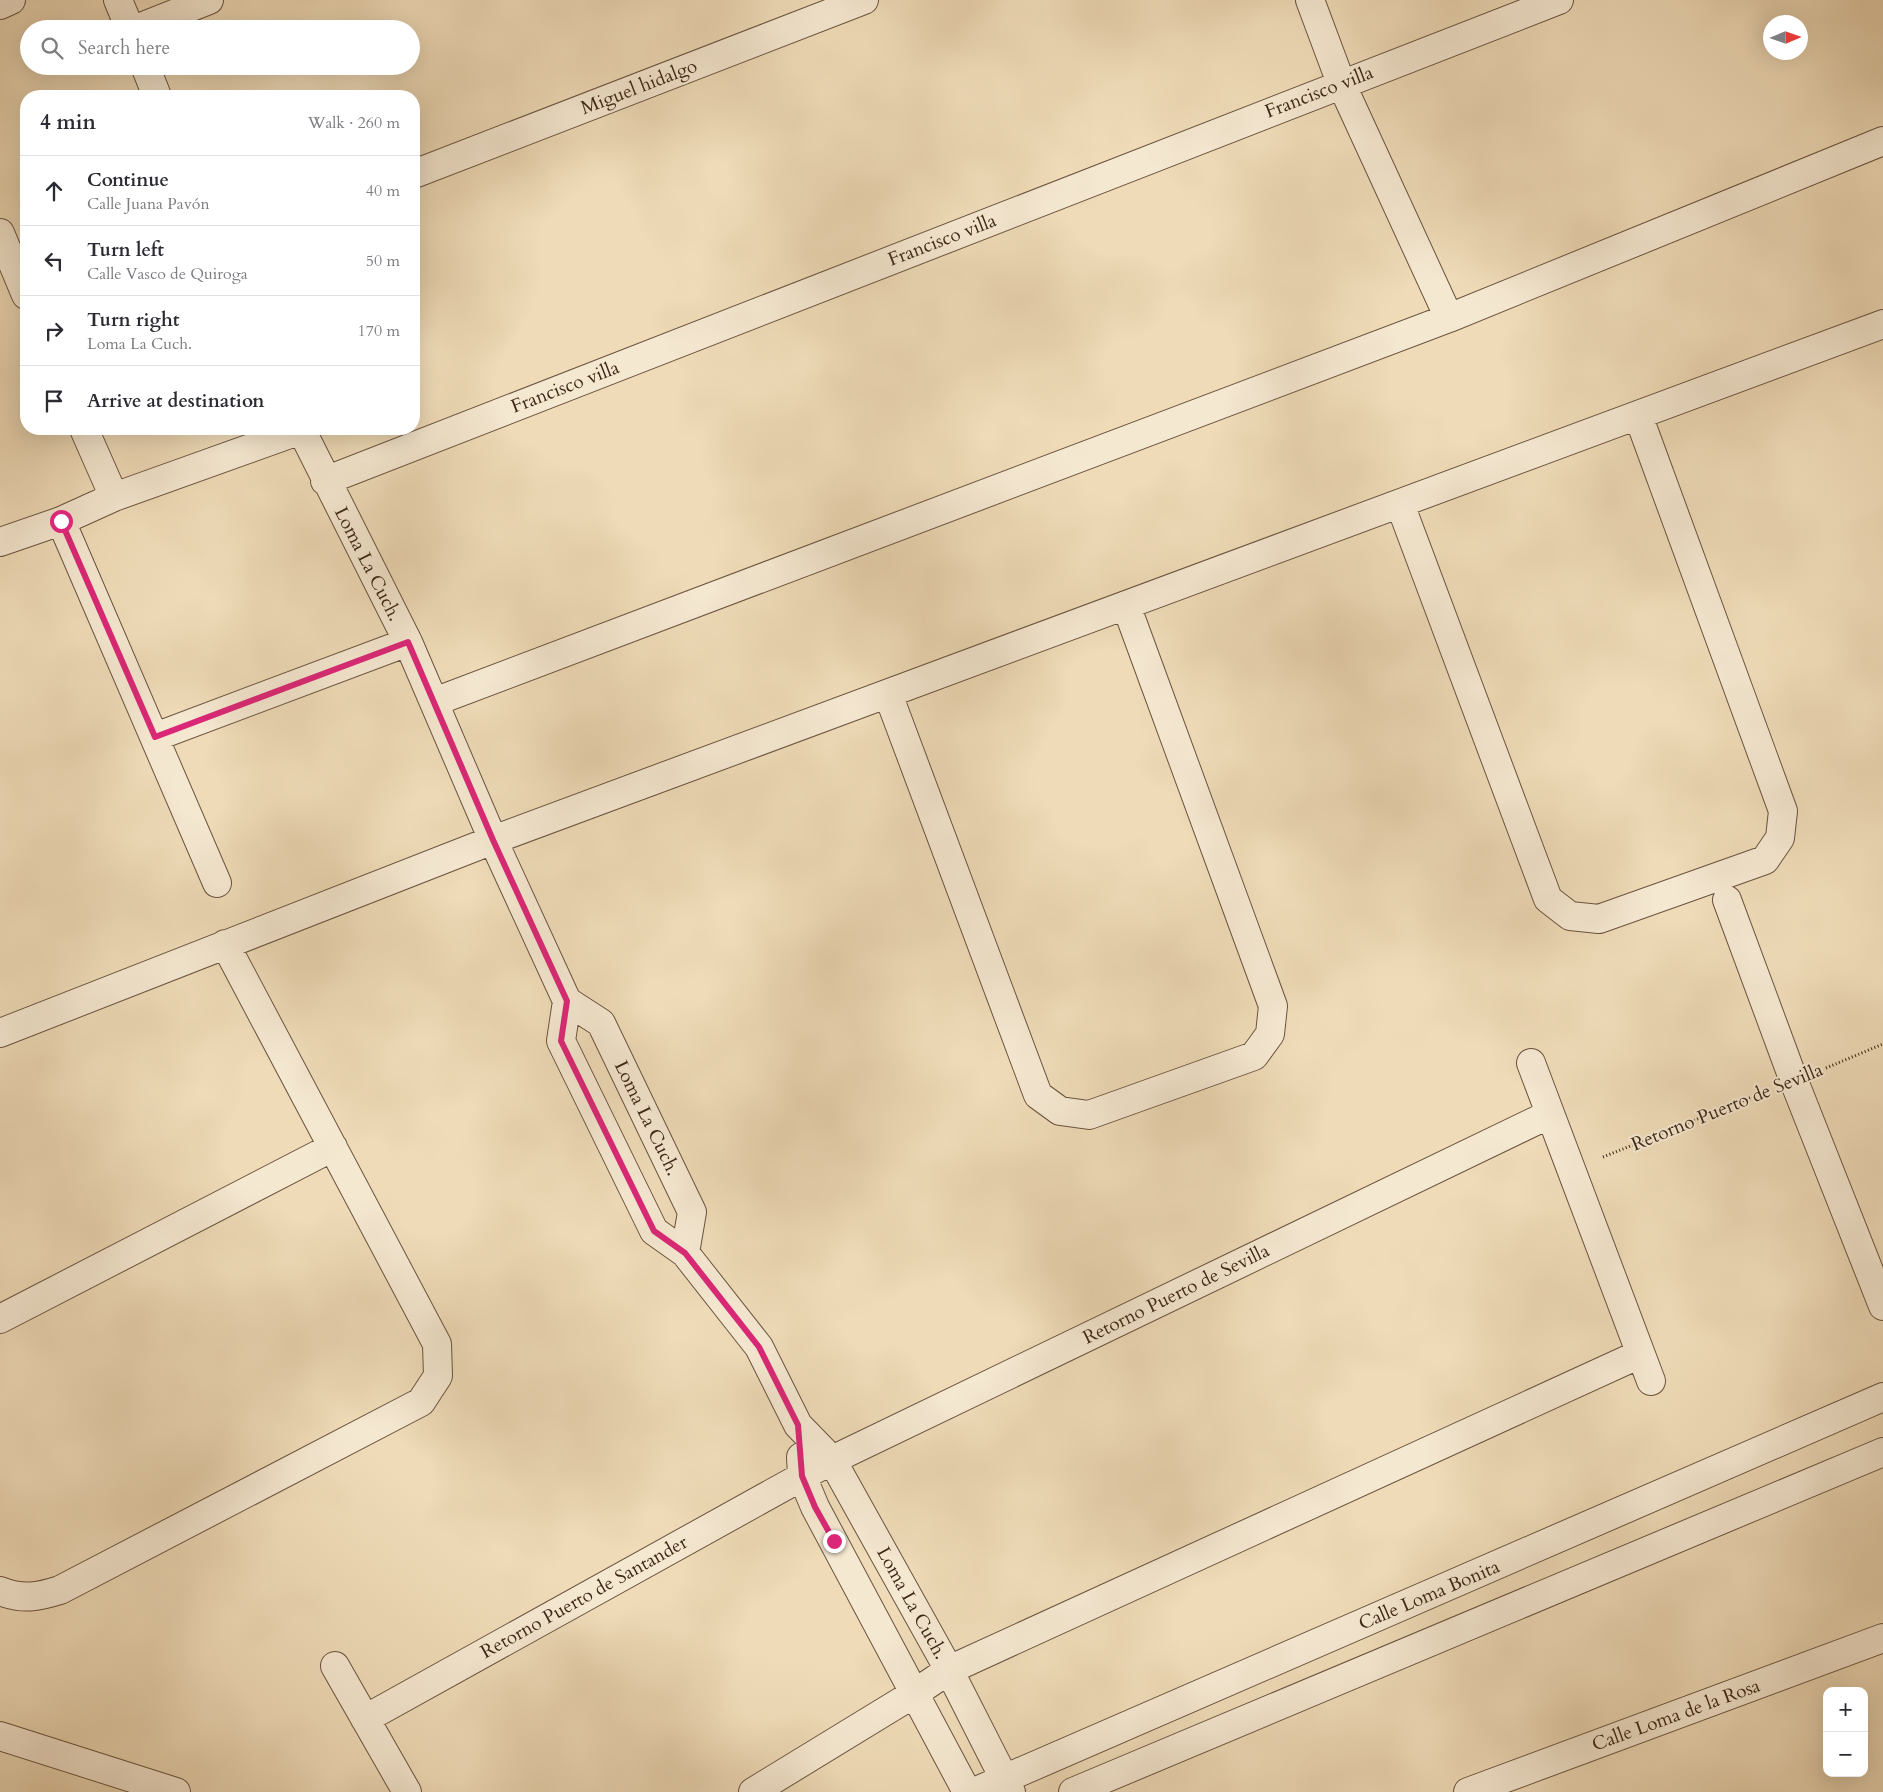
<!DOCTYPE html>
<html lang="en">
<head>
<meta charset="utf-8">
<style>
	body { margin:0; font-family:Cardo,serif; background:#f7f7f7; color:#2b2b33 }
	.controls { position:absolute; right:15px; bottom:15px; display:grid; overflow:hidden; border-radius:10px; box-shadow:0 5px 20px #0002 }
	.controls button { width:45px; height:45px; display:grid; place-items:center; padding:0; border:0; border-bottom:1px solid #e1e1e2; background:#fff; color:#2b2b33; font:25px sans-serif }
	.compass { position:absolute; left:1763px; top:15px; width:45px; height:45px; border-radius:50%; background:#fff; box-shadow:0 5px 20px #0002; rotate:88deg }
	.stop { position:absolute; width:15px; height:15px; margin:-11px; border:4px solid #db2777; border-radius:50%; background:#fff }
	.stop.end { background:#db2777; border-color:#fff; box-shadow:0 1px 5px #0008 }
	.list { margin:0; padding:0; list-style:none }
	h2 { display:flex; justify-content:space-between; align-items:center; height:65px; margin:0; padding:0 20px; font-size:21px }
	h2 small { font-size:16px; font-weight:400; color:#7c7c81 }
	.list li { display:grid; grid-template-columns:32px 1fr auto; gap:15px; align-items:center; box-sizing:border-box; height:70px; padding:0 20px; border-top:1px solid #e1e1e2 }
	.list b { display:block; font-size:19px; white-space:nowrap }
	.list p { margin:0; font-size:16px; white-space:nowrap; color:#7c7c81 }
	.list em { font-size:16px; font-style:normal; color:#7c7c81 }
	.icon { flex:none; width:28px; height:28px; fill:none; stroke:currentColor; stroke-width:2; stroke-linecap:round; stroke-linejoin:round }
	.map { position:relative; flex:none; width:1883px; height:1792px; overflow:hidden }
	.search { position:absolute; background:#fff; box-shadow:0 5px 20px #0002; left:20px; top:20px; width:400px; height:55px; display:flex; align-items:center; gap:12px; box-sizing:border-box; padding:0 18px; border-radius:28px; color:#7c7c81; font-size:19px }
	.panel { position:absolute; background:#fff; box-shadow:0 5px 20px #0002; left:20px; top:90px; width:400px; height:345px; border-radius:20px }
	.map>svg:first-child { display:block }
</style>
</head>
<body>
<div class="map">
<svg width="1883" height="1792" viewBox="0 0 1883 1792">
	<rect width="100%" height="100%" fill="#efdbb8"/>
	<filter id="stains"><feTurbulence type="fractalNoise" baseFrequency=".004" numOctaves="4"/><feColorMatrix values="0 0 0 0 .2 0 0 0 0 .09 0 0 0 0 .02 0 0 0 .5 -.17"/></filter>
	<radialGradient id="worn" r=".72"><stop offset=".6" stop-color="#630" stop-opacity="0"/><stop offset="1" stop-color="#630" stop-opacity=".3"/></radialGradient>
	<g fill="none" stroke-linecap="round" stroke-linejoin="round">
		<g stroke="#6a533e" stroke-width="30">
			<path id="minor" d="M118 0 130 29
				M1310 0 1341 83 1449 318
				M0 5 11 0
				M136 29 209 0
				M145 66 157 96
				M414 174 864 0
				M0 233 26 295
				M84 429 114 497
				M301 429 408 642 493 840 567 1001 561 1041 654 1231 685 1253 759 1347 798 1425 832 1460 949 1670 1011 1792
				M325 481 1559 0
				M1400 504 1548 899 1570 916 1599 919 1765 860 1780 838 1783 811 1638 415
				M61 521 217 883
				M0 542 61 521 114 497 301 430
				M888 694 1038 1095 1060 1111 1089 1115 1254 1056 1270 1034 1273 1006 1126 605
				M434 702 1449 318 1883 141
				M155 737 408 642
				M1727 900 1794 1081 1883 1306
				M567 1001 601 1023 692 1212 685 1253
				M0 1033 493 840 1883 324
				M1531 1063 1651 1381
				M0 1319 333 1147
				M801 1457 802 1476 815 1507 967 1792
				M0 1591C23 1600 38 1597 60 1590L421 1402 438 1376 437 1344 225 944
				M335 1666 407 1792
				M365 1719 832 1460 1550 1114
				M0 1736 176 1792
				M753 1792 915 1693 949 1670 1640 1354
				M974 1792 1883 1397
				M1073 1792 1883 1452
				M1468 1792 1883 1638"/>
		</g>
		<path stroke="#3d2616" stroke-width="3" stroke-dasharray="1 2.5" stroke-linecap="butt" d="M1826 1068 1883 1044
			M1603 1157 1762 1093"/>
		<use href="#minor" stroke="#f5e8d1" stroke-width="28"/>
	</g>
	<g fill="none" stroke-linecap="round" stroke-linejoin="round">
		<path stroke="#db2777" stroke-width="6" d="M61 521 155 737 408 642 493 840 567 1001 561 1041 654 1231 685 1253 759 1347 798 1425 802 1476 815 1507 834 1541"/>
	</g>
	<g text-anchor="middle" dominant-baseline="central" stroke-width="4" stroke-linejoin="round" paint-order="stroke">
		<g font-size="19" fill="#3d2616" stroke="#f5e8d1">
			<text transform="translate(639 87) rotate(-21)">Miguel hidalgo</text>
			<text transform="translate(1319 92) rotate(-21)">Francisco villa</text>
			<text transform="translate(942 240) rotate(-21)">Francisco villa</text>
			<text transform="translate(565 387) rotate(-21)">Francisco villa</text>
			<text transform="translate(368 564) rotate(63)">Loma La Cuch.</text>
			<text transform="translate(1727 1107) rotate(-22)">Retorno Puerto de Sevilla</text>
			<text transform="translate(647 1118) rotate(64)">Loma La Cuch.</text>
			<text transform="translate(1176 1294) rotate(-26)">Retorno Puerto de Sevilla</text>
			<text transform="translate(1429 1595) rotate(-23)">Calle Loma Bonita</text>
			<text transform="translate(584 1597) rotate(-29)">Retorno Puerto de Santander</text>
			<text transform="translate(912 1603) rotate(61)">Loma La Cuch.</text>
			<text transform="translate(1676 1715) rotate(-20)">Calle Loma de la Rosa</text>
		</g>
	</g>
	<rect width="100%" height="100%" filter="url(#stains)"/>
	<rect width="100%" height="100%" fill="url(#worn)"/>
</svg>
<div class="controls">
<button>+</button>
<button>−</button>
</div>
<svg class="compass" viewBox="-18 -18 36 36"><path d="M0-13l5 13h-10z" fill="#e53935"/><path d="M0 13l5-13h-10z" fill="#7c7c81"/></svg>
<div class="stop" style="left:61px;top:521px"></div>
<div class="stop end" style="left:834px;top:1541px"></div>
<div class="search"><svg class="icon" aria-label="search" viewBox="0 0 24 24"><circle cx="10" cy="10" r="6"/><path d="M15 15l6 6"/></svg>Search here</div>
<section class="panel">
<h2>4 min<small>Walk · 260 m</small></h2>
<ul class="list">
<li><svg class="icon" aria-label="ahead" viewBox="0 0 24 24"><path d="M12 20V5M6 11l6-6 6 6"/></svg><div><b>Continue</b><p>Calle Juana Pavón</p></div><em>40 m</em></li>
<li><svg class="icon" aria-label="left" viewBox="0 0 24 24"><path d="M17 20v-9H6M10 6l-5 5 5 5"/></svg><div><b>Turn left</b><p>Calle Vasco de Quiroga</p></div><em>50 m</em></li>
<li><svg class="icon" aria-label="right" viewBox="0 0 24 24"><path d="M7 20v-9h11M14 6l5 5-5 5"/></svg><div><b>Turn right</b><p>Loma La Cuch.</p></div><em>170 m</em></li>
<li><svg class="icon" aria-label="arrive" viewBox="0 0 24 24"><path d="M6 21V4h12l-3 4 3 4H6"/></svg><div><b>Arrive at destination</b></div></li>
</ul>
</section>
</div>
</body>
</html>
